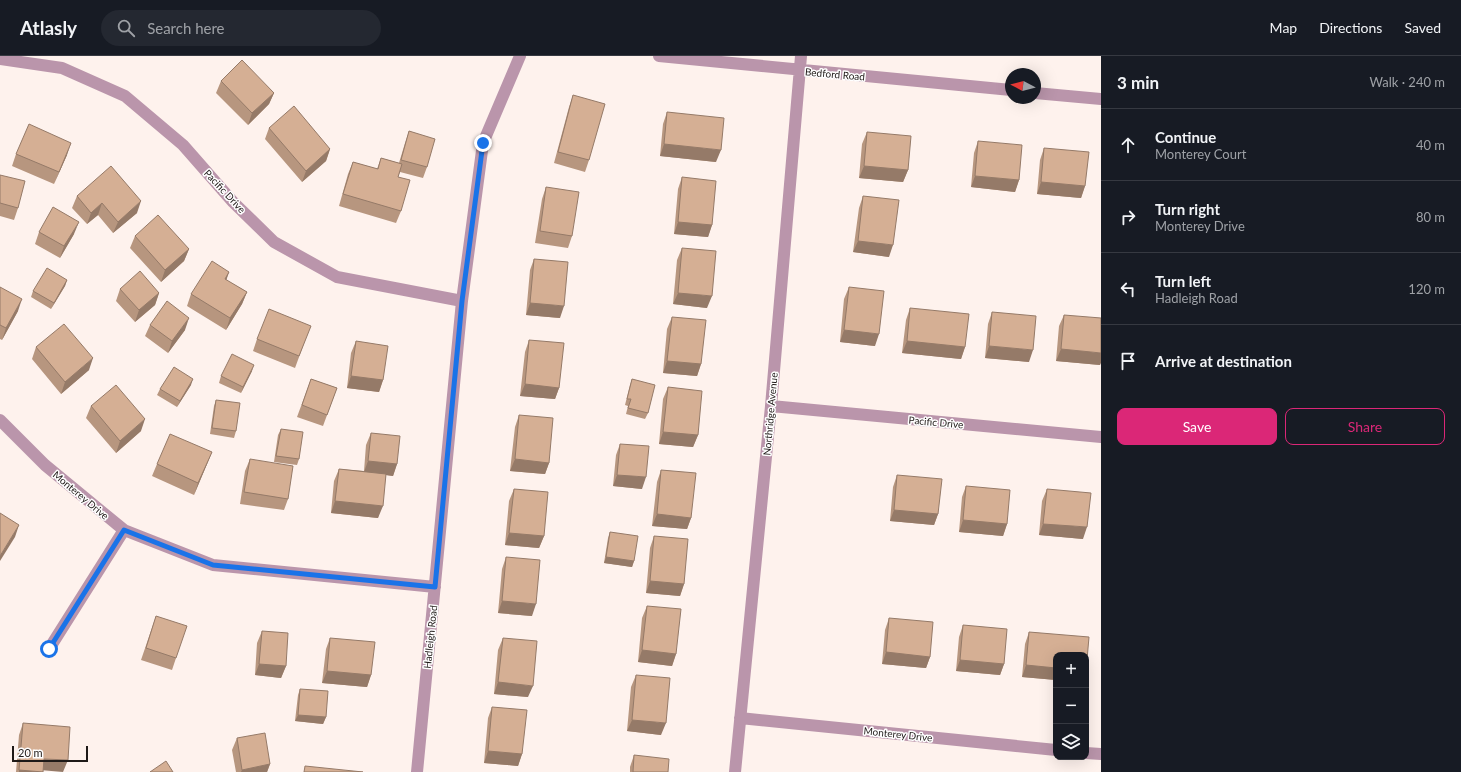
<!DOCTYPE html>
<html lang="en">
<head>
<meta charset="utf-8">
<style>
	body { margin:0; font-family:Lato,sans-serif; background:#242831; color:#f1f3f6 }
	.controls { position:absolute; right:12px; bottom:12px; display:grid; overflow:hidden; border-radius:8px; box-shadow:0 4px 16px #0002 }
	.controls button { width:36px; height:36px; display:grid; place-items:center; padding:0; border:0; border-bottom:1px solid #363941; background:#171b24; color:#f1f3f6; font:20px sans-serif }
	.compass { position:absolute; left:1005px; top:12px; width:36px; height:36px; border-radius:50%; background:#171b24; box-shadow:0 4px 16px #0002; rotate:277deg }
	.scale { position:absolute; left:12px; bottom:10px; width:76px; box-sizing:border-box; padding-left:4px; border:2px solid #1e1917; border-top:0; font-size:11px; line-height:14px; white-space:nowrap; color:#1e1917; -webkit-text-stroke:3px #fff; paint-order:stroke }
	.stop { position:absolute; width:12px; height:12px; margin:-9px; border:3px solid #1a73e8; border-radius:50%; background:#fff }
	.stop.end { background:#1a73e8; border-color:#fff; box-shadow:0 1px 4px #0008 }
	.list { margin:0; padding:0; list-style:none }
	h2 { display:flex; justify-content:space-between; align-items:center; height:52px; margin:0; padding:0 16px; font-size:17px }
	h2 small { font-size:13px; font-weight:400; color:#9ea1a6 }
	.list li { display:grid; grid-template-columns:26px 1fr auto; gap:12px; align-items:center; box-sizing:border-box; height:72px; padding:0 16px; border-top:1px solid #363941 }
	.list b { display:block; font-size:15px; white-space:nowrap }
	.list p { margin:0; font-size:13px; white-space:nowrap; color:#9ea1a6 }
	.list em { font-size:13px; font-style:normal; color:#9ea1a6 }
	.actions { display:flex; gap:8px; padding:12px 16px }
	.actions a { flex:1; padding:9px 0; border:1px solid #db2777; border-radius:8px; text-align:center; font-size:14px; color:#db2777 }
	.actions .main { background:#db2777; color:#fff }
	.icon { flex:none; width:22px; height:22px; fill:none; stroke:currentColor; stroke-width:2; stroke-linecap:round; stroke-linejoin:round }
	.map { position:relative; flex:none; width:1101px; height:716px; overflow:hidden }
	header { display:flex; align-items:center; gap:24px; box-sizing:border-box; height:56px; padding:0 20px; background:#171b24; border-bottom:1px solid #363941 }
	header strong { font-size:19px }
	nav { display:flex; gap:22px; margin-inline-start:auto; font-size:14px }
	.search { width:280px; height:36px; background:#242831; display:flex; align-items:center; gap:10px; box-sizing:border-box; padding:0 14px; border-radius:22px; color:#9ea1a6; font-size:15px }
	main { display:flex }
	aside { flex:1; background:#171b24 }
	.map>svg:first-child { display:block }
</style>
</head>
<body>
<header>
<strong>Atlasly</strong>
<div class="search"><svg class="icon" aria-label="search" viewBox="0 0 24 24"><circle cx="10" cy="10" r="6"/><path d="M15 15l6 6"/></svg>Search here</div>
<nav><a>Map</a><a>Directions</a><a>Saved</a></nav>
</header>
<main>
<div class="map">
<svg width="1101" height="716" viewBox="0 0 1101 716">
	<rect width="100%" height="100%" fill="#fef2ed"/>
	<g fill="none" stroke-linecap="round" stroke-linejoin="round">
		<path stroke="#ba95ab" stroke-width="12" d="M659 0 1011 34
			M0 3 62 12 125 40 183 89 233 146 274 186 337 221 462 245
			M1035 37 1101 43
			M771 350 1101 381
			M0 364 45 409 124 474 213 509 435 531
			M49 593 124 474
			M740 662 1056 694
			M1086 697 1101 698
			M417 716 462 245 483 87 520 0
			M735 716 771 350 801 0"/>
	</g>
	<path fill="#b7967f" d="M221 25 274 37 269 48 248 69 216 37Z
		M573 39 589 104 585 116 554 107 569 51Z
		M667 56 716 106 660 100 663 68Z
		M269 72 330 93 326 105 302 126 265 83Z
		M409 75 427 111 423 122 400 116 398 121 401 155 396 167 339 150 348 118 353 106 377 113 381 102 399 107 405 87Z
		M867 76 908 114 903 126 859 122 862 88Z
		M978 85 1019 124 1015 136 971 131 974 97Z
		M1044 92 1085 130 1081 142 1037 138 1040 104Z
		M16 98 67 99 54 128 12 110Z
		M0 119 18 152 14 164 0 160Z
		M682 121 712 169 708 181 674 178 678 133Z
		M546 131 572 180 568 192 535 187 542 143Z
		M77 140 137 157 113 177 98 159 87 168 72 152Z
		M863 140 889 201 853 196 859 152Z
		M39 176 74 178 60 202 35 188Z
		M135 180 189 193 184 205 161 226 130 192Z
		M682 192 707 252 673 248 677 204Z
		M534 203 560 262 526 259 530 214Z
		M229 216 226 224 247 236 242 248 226 274 187 250 191 238Z
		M67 224 65 230 51 253 31 241 33 235Z
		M0 231 18 255 2 284 0 283Z
		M849 231 875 290 840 286 844 243Z
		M120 233 159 237 155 249 135 266 116 245Z
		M910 252 965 291 961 303 902 297 906 264Z
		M992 256 1029 306 985 302 988 268Z
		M1064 259 1100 309 1056 305 1059 270Z
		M672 261 701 308 697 320 663 317 667 273Z
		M150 269 185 274 168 297 145 280Z
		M306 282 295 312 253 295 257 283Z
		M529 284 559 332 555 343 520 340 525 296Z
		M356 285 383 324 379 336 347 332 351 297Z
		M36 291 89 314 61 338 32 303Z
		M252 315 241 337 219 327 221 320Z
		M311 323 337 332 323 370 297 361Z
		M632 323 648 357 645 363 626 358 628 350 625 349 630 329Z
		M191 329 177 351 157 339 160 333Z
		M668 331 698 379 693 391 659 388 663 343Z
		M216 344 236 375 234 382 210 378 214 350Z
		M91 350 141 375 116 397 86 362Z
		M519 359 549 407 545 418 510 415 515 371Z
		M281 373 299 403 297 409 274 406 278 379Z
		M371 377 397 408 393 420 386 419 378 462 331 457 334 425 339 413 364 415 366 389Z
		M620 388 642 433 613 430 616 399Z
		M212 396 207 408 194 439 152 420 157 408Z
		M250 403 288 443 284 454 240 448 245 415Z
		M661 414 691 462 687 473 652 470 657 426Z
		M897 419 938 458 934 469 890 465 893 431Z
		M966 430 1007 468 1003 480 959 476 962 441Z
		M514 433 544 480 539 492 505 489 509 445Z
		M1047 433 1083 483 1039 479 1042 445Z
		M610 476 634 505 632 511 604 507 608 482Z
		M654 480 684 528 680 540 646 537 650 492Z
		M506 501 532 560 498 557 502 513Z
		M647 550 676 598 672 610 638 606 642 562Z
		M156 560 176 602 172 614 141 604Z
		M889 562 930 601 926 612 882 608 885 574Z
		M963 569 1004 608 1000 619 956 615 959 581Z
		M262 575 286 610 281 622 255 619 257 587Z
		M1029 576 1056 599V624L1022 621 1025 588Z
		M330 582 371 619 367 631 322 627 326 593Z
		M503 582 528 641 494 638 498 594Z
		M636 619 661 679 627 675 631 631Z
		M300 633 326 661 323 668 295 665 298 639Z
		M492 651 522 698 518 710 484 707 488 662Z
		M23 667 43 715V716H16L19 679Z
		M237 682 270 708 267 716H236L232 694Z
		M634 699 668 716H630V711Z"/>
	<path fill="#957a68" d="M274 37 269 48 248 69 252 57Z
		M71 87 67 99 54 128 59 116Z
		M664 88 721 94 716 106 660 100Z
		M330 93 326 105 302 126 306 115Z
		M864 110 908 114 903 126 859 122Z
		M975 120 1019 124 1015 136 971 131Z
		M1041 126 1085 130 1081 142 1037 138Z
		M141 145 137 157 113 177 118 166Z
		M102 147 98 159 87 168 91 157Z
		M79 166 74 178 60 202 64 190Z
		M678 166 712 169 708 181 674 178Z
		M858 185 893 189 889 201 853 196Z
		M189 193 184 205 161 226 165 214Z
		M229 216 225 228V223Z
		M67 224 65 230 51 253 54 247Z
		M247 236 242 248 226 274 230 262Z
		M159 237 155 249 135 266 139 254Z
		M678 237 712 240 707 252 673 248Z
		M22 243 18 255 2 284 6 272Z
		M530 247 564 250 560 262 526 259Z
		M189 262 185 274 168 297 172 285Z
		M844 274 879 278 875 290 840 286Z
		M907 285 965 291 961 303 902 297Z
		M989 290 1033 294 1029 306 985 302Z
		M1061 293 1101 297V307L1100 309 1056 305Z
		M93 302 89 314 61 338 65 326Z
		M667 305 701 308 697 320 663 317Z
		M254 309 252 315 241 337 243 331Z
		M351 320 383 324 379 336 347 332Z
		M193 323 191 329 177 351 180 345Z
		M525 328 559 332 555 343 520 340Z
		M145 363 141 375 116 397 120 385Z
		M663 376 698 379 693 391 659 388Z
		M212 396 207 408 194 439 198 427Z
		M515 403 549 407 545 418 510 415Z
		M368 405 397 408 393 420 364 416Z
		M617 419 646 421 642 433 613 430Z
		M335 445 383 450 378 462 331 457Z
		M894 454 938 458 934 469 890 465Z
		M657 458 691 462 687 473 652 470Z
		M963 464 1007 468 1003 480 959 476Z
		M1043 468 1087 471 1083 483 1039 479Z
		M19 469 15 481 0 505V500Z
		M509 477 544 480 539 492 505 489Z
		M606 501 634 505 632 511 604 507Z
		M650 525 684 528 680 540 646 537Z
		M502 545 536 548 532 560 498 557Z
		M642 594 676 598 672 610 638 606Z
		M886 596 930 601 926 612 882 608Z
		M960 604 1004 608 1000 619 956 615Z
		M259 608 286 610 281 622 255 619Z
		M1026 609 1056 612V624L1022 621Z
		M327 615 371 619 367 631 322 627Z
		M498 626 533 630 528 641 494 638Z
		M298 659 326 661 323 668 295 665Z
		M632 664 666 667 661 679 627 675Z
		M488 695 522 698 518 710 484 707Z
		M44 703 68 704 63 716 40 714Z
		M270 708 267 716H241L242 714Z
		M19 714 41 716H19Z"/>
	<path fill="#d5af94" stroke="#957a68" d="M242 4 274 37 252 57 221 25Z
		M573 39 605 48 589 104 558 96Z
		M294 50 330 93 306 115 269 72Z
		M667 56 724 62 721 94 664 88Z
		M29 68 71 87 59 116 16 98Z
		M409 75 435 83 427 111 401 104Z
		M867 76 911 80 908 114 864 110Z
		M978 85 1022 89 1019 124 975 120Z
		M1044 92 1089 96 1085 130 1041 126Z
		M381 102 402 108 398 121 410 124 401 155 343 138 353 106 378 113Z
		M111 110 141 145 118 166 102 147 91 157 77 140Z
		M0 119 25 125 18 152 0 147Z
		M682 121 716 125 712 169 678 166Z
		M546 131 579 136 572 180 540 175Z
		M863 140 899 144 893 189 858 185Z
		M53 151 79 166 64 190 39 176Z
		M158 159 189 193 165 214 135 180Z
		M682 192 716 195 712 240 678 237Z
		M534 203 568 206 564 250 530 247Z
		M212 205 229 216 225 223 247 236 230 262 191 238Z
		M47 212 67 224 54 247 33 235Z
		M140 215 159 237 139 254 120 233Z
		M0 231 22 243 6 272 0 269Z
		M849 231 884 235 879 278 844 274Z
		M167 245 189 262 172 285 150 269Z
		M910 252 969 258 965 291 907 285Z
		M269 253 311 270 299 300 257 283Z
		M992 256 1036 260 1033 294 989 290Z
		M1064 259 1101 262V297L1061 293Z
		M672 261 706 264 701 308 667 305Z
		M64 268 93 302 65 326 36 291Z
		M529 284 564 287 559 332 525 328Z
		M356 285 388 290 383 324 351 320Z
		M232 298 254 309 243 331 221 320Z
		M174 311 193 323 180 345 160 333Z
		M311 323 337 332 327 359 302 349Z
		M632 323 655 329 648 357 628 352 631 343H627Z
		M116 329 145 363 120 385 91 350Z
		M668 331 702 335 698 379 663 376Z
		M216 344 240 347 236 375 212 372Z
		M519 359 553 362 549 407 515 403Z
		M281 373 303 376 299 403 276 400Z
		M371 377 400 380 397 408 368 405Z
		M170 378 212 396 198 427 157 408Z
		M620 388 649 390 646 421 617 419Z
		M250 403 293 410 288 443 244 436Z
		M339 413 386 418 383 450 335 445Z
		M661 414 696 417 691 462 657 458Z
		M897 419 942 423 938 458 894 454Z
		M966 430 1010 434 1007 468 963 464Z
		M514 433 548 436 544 480 509 477Z
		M1047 433 1091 437 1087 471 1043 468Z
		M0 457 19 469 0 500Z
		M610 476 638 480 634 505 606 501Z
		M654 480 688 483 684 528 650 525Z
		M506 501 540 504 536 548 502 545Z
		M647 550 681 553 676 598 642 594Z
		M156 560 187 570 176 602 146 592Z
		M889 562 933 566 930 601 886 596Z
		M963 569 1007 573 1004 608 960 604Z
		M262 575 288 577 286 610 259 608Z
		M1029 576 1089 581 1086 615V599H1056V612L1026 609Z
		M330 582 375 586 371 619 327 615Z
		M503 582 537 585 533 630 498 626Z
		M636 619 670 622 666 667 632 664Z
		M300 633 328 635 326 661 298 659Z
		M492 651 527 654 522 698 488 695Z
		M23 667 70 671 68 704 44 703 43 716 19 714Z
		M265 677 270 708 242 714 237 682Z
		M634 699 669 703 668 716H633Z
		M166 705 173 716H150Z
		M305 710 363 716H304Z"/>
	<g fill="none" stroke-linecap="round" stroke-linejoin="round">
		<path stroke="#1a73e8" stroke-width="5" d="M49 593 124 474 213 509 435 531 462 245 483 87"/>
	</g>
	<g text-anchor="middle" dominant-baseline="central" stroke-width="3" stroke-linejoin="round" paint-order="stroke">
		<g font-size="10" fill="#1e1917" stroke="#fff">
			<text transform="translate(835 18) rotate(5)">Bedford Road</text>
			<text transform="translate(225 135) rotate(47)">Pacific Drive</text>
			<text transform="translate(770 358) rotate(-85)">Northridge Avenue</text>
			<text transform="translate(936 366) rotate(5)">Pacific Drive</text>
			<text transform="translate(81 439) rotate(40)">Monterey Drive</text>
			<text transform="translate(430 581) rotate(-84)">Hadleigh Road</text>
			<text transform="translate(898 678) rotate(6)">Monterey Drive</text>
		</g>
	</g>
</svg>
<div class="controls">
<button>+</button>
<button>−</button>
<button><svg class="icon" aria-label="layers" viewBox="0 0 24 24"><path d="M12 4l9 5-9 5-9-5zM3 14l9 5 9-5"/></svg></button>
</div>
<svg class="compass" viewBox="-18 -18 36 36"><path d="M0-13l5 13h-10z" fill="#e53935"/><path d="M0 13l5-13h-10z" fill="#9ea1a6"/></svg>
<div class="scale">20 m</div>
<div class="stop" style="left:49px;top:593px"></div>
<div class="stop end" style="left:483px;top:87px"></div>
</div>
<aside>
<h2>3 min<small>Walk · 240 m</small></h2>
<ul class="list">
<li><svg class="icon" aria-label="ahead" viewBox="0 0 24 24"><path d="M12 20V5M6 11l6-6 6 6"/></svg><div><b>Continue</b><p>Monterey Court</p></div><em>40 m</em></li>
<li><svg class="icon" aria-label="right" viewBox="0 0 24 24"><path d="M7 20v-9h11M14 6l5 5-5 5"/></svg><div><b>Turn right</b><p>Monterey Drive</p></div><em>80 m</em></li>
<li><svg class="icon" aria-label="left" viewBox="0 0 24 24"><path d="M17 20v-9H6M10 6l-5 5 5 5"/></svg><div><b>Turn left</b><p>Hadleigh Road</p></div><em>120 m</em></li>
<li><svg class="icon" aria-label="arrive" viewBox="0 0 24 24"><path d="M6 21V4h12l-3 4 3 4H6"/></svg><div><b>Arrive at destination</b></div></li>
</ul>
<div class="actions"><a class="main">Save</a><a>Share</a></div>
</aside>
</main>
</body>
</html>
